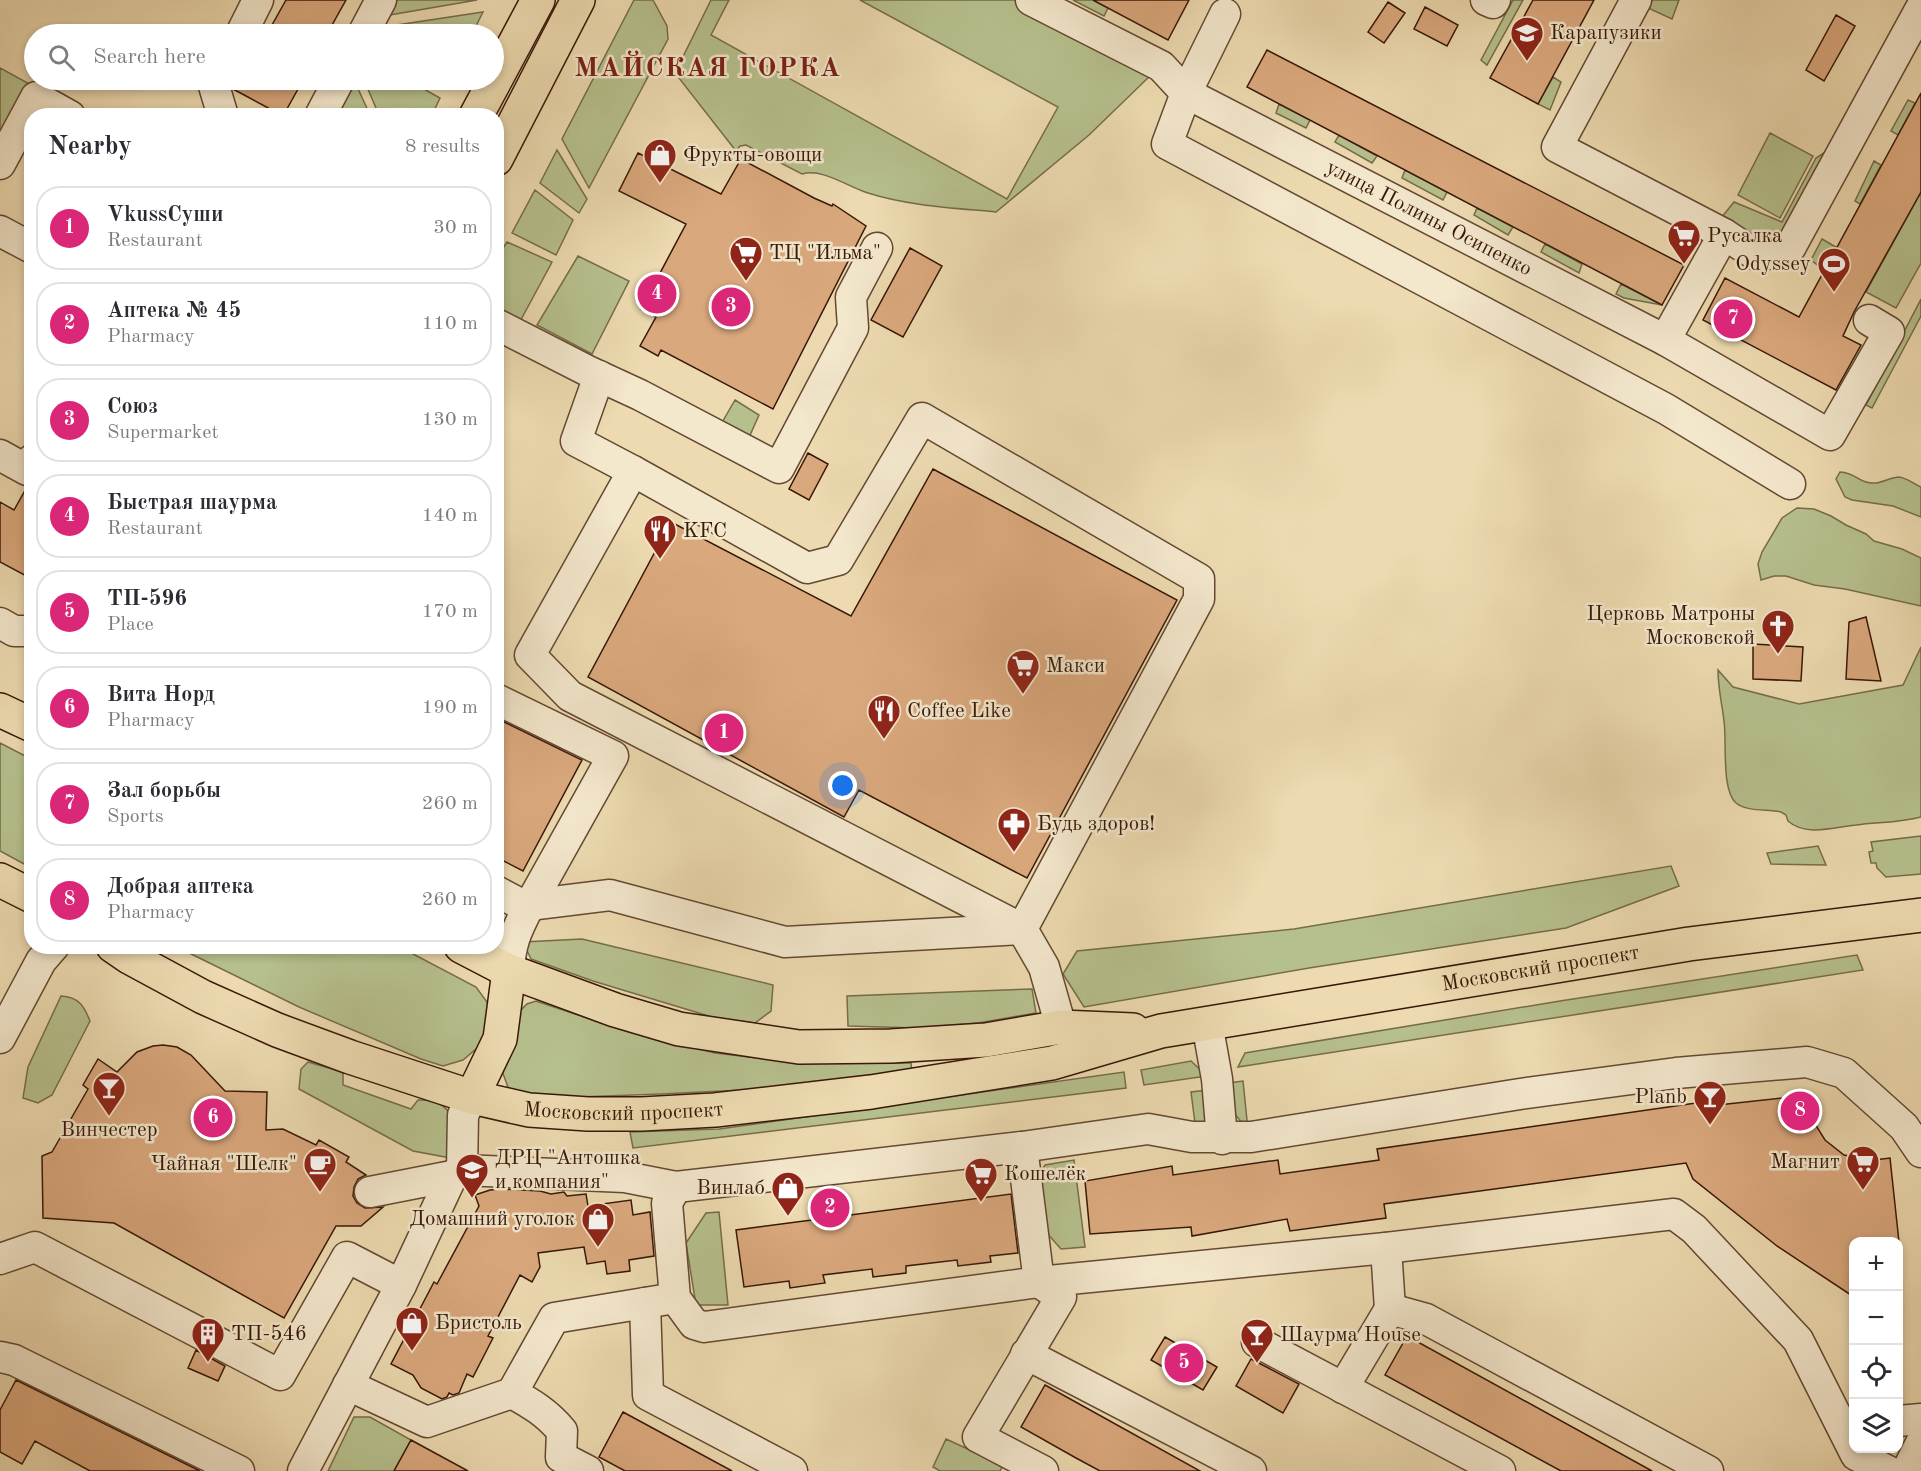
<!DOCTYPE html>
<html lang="en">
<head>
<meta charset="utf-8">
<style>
	body { margin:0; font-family:"Old Standard TT",serif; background:#f2f2f3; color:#2b2b33 }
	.controls { position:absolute; right:18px; bottom:18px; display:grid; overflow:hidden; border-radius:12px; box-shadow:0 3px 9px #0003 }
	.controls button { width:54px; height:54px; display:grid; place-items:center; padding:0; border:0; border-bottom:2px solid #e1e1e2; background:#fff; color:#2b2b33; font:30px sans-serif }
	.you { position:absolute; left:843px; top:786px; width:21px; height:21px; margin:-15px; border:4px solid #fff; border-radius:50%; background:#1a73e8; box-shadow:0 0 0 9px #1a73e833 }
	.badge { display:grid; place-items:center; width:39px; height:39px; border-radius:50%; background:#db2777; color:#fff; font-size:20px; font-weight:700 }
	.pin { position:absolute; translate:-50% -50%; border:3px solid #fff; box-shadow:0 2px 6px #0006 }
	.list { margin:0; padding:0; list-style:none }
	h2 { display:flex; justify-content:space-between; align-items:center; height:78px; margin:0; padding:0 24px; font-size:26px }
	h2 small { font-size:20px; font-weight:400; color:#7c7c81 }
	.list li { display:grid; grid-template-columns:39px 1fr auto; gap:18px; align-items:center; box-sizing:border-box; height:84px; margin:0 12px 12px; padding:0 12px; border:2px solid #e1e1e2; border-radius:24px }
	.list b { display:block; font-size:22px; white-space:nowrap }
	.list p { margin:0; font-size:20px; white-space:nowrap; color:#7c7c81 }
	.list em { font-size:20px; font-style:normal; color:#7c7c81 }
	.icon { flex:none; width:33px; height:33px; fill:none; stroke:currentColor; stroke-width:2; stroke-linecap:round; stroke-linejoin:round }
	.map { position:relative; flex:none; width:1921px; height:1471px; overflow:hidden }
	.search { position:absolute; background:#fff; box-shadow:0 3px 9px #0003; left:24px; top:24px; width:480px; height:66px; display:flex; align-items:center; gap:15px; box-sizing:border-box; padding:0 21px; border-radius:33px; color:#7c7c81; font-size:22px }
	.panel { position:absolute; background:#fff; box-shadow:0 3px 9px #0003; left:24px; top:108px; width:480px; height:846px; border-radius:24px }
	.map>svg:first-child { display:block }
</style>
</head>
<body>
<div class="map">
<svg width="1921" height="1471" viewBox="0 0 1921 1471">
	<rect width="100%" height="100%" fill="#eddab0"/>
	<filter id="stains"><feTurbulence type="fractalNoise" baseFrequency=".00333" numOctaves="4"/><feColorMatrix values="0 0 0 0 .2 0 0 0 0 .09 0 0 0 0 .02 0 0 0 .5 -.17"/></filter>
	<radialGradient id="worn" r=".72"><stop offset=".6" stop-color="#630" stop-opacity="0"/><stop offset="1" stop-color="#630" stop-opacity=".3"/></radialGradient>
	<path fill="#b6c08d" stroke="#766c4a" stroke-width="1.5" d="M392 0H477L384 16Z
		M634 0H653L667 26 668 39 589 188 562 139Z
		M711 0H729L711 35 1007 199 1058 107 860 0H1016L1151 75 1089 135 996 212C954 208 909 206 868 193 848 187 823 168 802 174L746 145 740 146 736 151 675 73Z
		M1073 0H1093L1108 8 1104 16Z
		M1513 0H1523L1487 65 1481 60Z
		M1652 0H1679L1672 19 1648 8Z
		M483 12 472 34 459 33 457 34H374L377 28Z
		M0 68 35 87 9 135 0 130Z
		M1553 77 1561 82 1550 110 1538 104Z
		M351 80H354L370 115 331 116Z
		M364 80H408L440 98 432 115H379Z
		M1908 100 1915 103 1898 135 1891 131Z
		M1279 104 1310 120 1306 128 1276 113Z
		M1770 133 1813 156 1780 218 1738 195Z
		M1339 135 1377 156 1372 163 1335 142Z
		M1833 147 1782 240 1764 242 1721 218 1734 202 1782 222 1816 158Z
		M557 150 587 199 579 213 540 183Z
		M1874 161 1881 165 1860 204 1855 201Z
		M1405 170 1447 192 1443 200 1402 178Z
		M535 190 573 220 556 255 512 233Z
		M1921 192V263L1896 308 1866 292Z
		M1477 208 1513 227 1508 235 1474 215Z
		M1822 239 1836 247 1824 270 1811 260Z
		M507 242 552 262 517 327 497 316 496 259Z
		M1545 244 1582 264 1579 273 1541 252Z
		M578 256 629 281 592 354 537 325Z
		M1621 284 1662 305 1624 298 1616 294Z
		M1921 299V316L1872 408 1866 405Z
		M735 400 759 415 747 442 720 426Z
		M1840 472C1854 473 1856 479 1866 482 1880 486 1889 477 1899 477 1907 478 1914 484 1921 487V517L1893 506 1852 500 1845 497 1836 479Z
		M1797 508 1814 509 1831 516 1846 525 1866 534 1874 541 1902 549 1921 558V606L1845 589 1814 585 1786 576H1774L1761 580 1758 564 1762 552 1782 518Z
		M1921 647V817C1899 823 1878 822 1856 825 1835 827 1806 837 1788 821L1786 815 1781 812C1768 809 1747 812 1736 803 1721 790 1727 740 1724 721 1722 704 1718 688 1718 670L1733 687 1799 704 1903 685Z
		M0 743 31 759 32 856 26 865 0 851Z
		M1921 836V874L1886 877 1877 868 1876 863H1871L1869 852 1873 851 1871 842Z
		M1818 846 1826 865 1771 864 1767 853Z
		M1671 866 1679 886 1566 928 1309 968 1084 1007 1063 974 1077 951 1294 929Z
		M582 939 773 985 771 1011 755 1023 712 1017 593 981 531 959 523 942Z
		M177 947H400L476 987 487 1002 490 1014 488 1025 477 1048 463 1060 443 1066 421 1059 299 1007Z
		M1857 955 1863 970 1238 1067 1245 1053 1560 1001Z
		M1032 989 1036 1013 978 1023 916 1028 848 1026 847 996Z
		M61 996C79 997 84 1006 90 1021L52 1095 38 1103 23 1098 28 1067Z
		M536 1001 629 1032 715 1053 800 1063H911L912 1072 742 1090 661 1094 550 1098 509 1090 501 1068 519 1012 527 1004Z
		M1191 1061 1207 1076 1144 1085 1141 1070Z
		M308 1062 343 1072V1085L411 1109 418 1100C437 1099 445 1105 455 1120L451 1158 413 1151 299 1089 301 1069Z
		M1124 1072 1126 1088 633 1148 630 1132 719 1129Z
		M1243 1081 1248 1130 1233 1112 1228 1083Z
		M1207 1090 1210 1120 1196 1131 1191 1092Z
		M1074 1160 1085 1247 1061 1249 1045 1231 1035 1182 1045 1165Z
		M719 1212 728 1305H696L686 1243 706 1213Z
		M354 1417H370L411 1440 394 1471H328Z
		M946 1439 1003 1465 1000 1471H940L933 1467Z"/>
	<path fill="#daa87d" stroke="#371707" stroke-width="1.5" d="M286 0H346L327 34H267Z
		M1093 0H1189L1168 40Z
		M1533 0H1594L1538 104 1490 78Z
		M1388 2 1405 13 1384 43 1368 32Z
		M1425 7 1458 25 1447 46 1414 29Z
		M1836 15 1855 26 1824 81 1806 70Z
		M1267 50 1684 265 1662 305 1247 87Z
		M235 80H303L283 116 233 89Z
		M1921 93V192L1854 312 1843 336 1861 345 1836 390 1703 320 1725 278 1799 317Z
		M638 153 721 194 741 159 814 198 832 206 833 204 866 226 773 409 661 350 658 356 640 346 656 317 641 309 686 224 619 191Z
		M910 248 942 266 903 337 871 320Z
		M808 453 828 464 809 500 789 489Z
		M933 469 1177 600 1027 878 859 790 844 817 588 677 671 522 851 616Z
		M32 486V579L0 562V502L14 510 27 487Z
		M1866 617 1881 681 1846 679 1849 622Z
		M1753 644 1803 647 1801 681 1753 679Z
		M496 718 582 760 523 871 496 857Z
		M163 1045 177 1047 191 1055 225 1091 267 1092 266 1130 283 1129 316 1145 319 1140 349 1157 346 1162 366 1175 358 1179 354 1187 353 1196 357 1203 365 1208 383 1207 361 1226H336L284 1318 114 1223 43 1218 42 1156 52 1152 88 1089 83 1085 98 1059 117 1072 137 1052 153 1046Z
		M1801 1096 1807 1111 1825 1140 1844 1155 1874 1160 1890 1158 1899 1242H1854V1297L1777 1246 1693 1179 1686 1163 1384 1204 1386 1218 1290 1231 1287 1219 1192 1236 1191 1227 1090 1234 1085 1181 1172 1166 1173 1175 1278 1160 1280 1174 1379 1160 1377 1149 1696 1103 1718 1105Z
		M503 1189 540 1191 551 1194 564 1192 567 1196 586 1194 588 1206 631 1200 633 1215 650 1212 654 1256 629 1260 630 1271 607 1274 605 1261 587 1264 584 1247 538 1253 540 1267 532 1282 520 1275 488 1336 493 1338 473 1377 467 1374 459 1393 453 1395 449 1393 447 1397 442 1399 421 1388 413 1375 391 1364 434 1282 437 1284 479 1206 475 1195 490 1190Z
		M1011 1194 1018 1253 990 1256 991 1262 958 1266 957 1260 906 1266V1273L873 1277 872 1269 823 1275 825 1283 790 1288 789 1281 744 1287 736 1230Z
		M1407 1336 1652 1471H1561L1385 1375Z
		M1165 1337 1217 1367 1203 1390 1151 1360Z
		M196 1350 225 1366 218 1381 188 1368Z
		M1251 1359 1299 1384 1283 1413 1236 1386Z
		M16 1380 196 1469 200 1471H90L35 1441 22 1464 0 1452V1410Z
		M1045 1385 1200 1471H1100L1076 1458 1021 1427Z
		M623 1412 732 1471H625L599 1457Z
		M411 1440 468 1471H394Z"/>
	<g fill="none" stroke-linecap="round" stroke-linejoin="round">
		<g stroke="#644831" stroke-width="33">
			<g id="minor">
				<path id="s1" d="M1031 0 1161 66 1186 93 1665 340 1830 435 1889 332 1869 320"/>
				<path d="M1486 0 1493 3 1495 0"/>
				<path d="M1636 0 1557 147 1724 234 1756 255 1780 253 1790 248 1921 8"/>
				<path d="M1225 14 1186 93 1167 144 1666 409 1790 484"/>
				<path d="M241 34 258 0"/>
				<path d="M363 34 381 0"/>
				<path d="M218 80 214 86 223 116"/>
				<path d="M320 116 339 80"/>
				<path d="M0 164 36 97 70 116"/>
				<path d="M0 231 32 248"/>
				<path d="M496 324 588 371 640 395 779 468 853 328 851 297 877 248"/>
				<path d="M1665 340 1724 234"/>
				<path d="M599 376 576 441 633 471 530 655 570 696 1022 929 1044 967 1061 1027"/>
				<path d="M0 455 27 470 32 460"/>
				<path d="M633 471 807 568 838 560 922 418 1199 579V599L1022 929"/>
				<path d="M0 623 14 631H32"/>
				<path d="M496 699 613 756 528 908"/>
				<path d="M496 891 528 908C516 931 510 945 509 971"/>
				<path d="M529 905 610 895 785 942 1022 929"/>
				<path d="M1207 1023 1217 1079 1222 1139"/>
				<path d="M0 1038 41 961 54 946"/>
				<path d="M472 1097 463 1115 462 1170 625 1177 676 1187 1022 1147 1148 1129 1192 1137H1251L1520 1094 1676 1073 1807 1062 1844 1073 1904 1127 1921 1152"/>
				<path d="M1022 1147 1039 1282 1061 1297 978 1437 1043 1471"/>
				<path d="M676 1187 667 1203 675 1298 694 1324 704 1327 1039 1282 1386 1248 1674 1214 1694 1229 1798 1340 1856 1455 1888 1471"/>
				<path d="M370 1192 452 1176"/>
				<path d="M1386 1248 1390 1309"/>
				<path d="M0 1259 35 1247 280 1375 347 1257 401 1285"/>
				<path d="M645 1303 648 1395 792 1471"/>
				<path d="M1257 1342 1500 1471"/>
				<path d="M1026 1354 1251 1471"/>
				<path d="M0 1357 14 1360 239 1471"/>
				<path d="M348 1385 427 1422 512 1393 554 1318 675 1298"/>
				<path d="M1343 1388 1390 1309 1426 1319 1708 1471"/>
				<path d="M512 1393C532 1404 547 1413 562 1431L561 1457 588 1471"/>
				<path d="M1898 1421 1921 1419"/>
				<path d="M303 1471 401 1285 452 1176 462 1170"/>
				<path d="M1907 1471 1921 1443"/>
			</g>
		</g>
		<g stroke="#371707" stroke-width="36">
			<g id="major">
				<path d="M476 116 538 0"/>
				<path d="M496 159 578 0"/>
				<path d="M0 710 32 725"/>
				<path d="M0 880 32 896"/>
				<path id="s2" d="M113 946 129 957 203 997 277 1030 350 1057 472 1097 529 1110 588 1114H642L715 1110 871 1092 1052 1063 1161 1031 1689 944 1921 915"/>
				<path d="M461 946 509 971 615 1010 679 1029 799 1047 891 1046 986 1040 1061 1027 1133 1030"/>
				<path d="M472 1097 500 1039 509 971"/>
			</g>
		</g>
		<use href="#minor" stroke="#f3e7cc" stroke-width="30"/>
		<use href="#major" stroke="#eddab0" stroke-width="33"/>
	</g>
	<defs>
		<g id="school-pin" transform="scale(1.725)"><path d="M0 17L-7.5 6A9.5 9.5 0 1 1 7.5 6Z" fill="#8f2418" stroke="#f3e7cc"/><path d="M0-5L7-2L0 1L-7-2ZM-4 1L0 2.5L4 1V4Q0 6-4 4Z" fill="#fff"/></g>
		<g id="shop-pin" transform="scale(1.725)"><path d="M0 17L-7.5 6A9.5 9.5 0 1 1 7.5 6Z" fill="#8f2418" stroke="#f3e7cc"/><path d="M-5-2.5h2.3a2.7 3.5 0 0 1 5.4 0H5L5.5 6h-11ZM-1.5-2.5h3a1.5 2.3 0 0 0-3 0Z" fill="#fff"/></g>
		<g id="supermarket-pin" transform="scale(1.725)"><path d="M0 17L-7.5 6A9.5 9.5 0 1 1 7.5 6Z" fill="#8f2418" stroke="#f3e7cc"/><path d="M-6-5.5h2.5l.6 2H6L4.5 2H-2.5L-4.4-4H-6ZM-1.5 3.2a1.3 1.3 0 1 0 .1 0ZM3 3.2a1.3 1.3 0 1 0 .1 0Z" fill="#fff"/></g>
		<g id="stadium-pin" transform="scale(1.725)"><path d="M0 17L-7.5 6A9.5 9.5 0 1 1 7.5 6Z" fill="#8f2418" stroke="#f3e7cc"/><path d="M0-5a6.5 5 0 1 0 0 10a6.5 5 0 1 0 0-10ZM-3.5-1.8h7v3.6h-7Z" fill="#fff"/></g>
		<g id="restaurant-pin" transform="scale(1.725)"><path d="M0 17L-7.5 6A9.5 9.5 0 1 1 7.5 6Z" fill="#8f2418" stroke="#f3e7cc"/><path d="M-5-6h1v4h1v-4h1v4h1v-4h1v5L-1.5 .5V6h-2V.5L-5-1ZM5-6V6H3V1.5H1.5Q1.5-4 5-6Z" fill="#fff"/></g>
		<g id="church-pin" transform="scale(1.725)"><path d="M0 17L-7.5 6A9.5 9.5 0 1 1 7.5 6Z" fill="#8f2418" stroke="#f3e7cc"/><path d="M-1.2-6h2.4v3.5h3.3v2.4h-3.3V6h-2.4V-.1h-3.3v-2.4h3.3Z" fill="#fff"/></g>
		<g id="pharmacy-pin" transform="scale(1.725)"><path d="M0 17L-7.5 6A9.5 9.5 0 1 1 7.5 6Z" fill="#8f2418" stroke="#f3e7cc"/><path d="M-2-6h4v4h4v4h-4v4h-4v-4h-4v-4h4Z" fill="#fff"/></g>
		<g id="bar-pin" transform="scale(1.725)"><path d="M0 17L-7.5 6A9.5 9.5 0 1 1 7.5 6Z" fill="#8f2418" stroke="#f3e7cc"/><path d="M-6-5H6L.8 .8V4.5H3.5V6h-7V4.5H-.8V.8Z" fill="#fff"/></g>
		<g id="cafe-pin" transform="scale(1.725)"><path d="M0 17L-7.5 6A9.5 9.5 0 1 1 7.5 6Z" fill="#8f2418" stroke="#f3e7cc"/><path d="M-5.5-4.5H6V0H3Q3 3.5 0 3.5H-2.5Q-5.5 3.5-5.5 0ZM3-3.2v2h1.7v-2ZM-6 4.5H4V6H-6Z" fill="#fff"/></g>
		<g id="building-pin" transform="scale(1.725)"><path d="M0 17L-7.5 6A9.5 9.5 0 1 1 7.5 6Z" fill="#8f2418" stroke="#f3e7cc"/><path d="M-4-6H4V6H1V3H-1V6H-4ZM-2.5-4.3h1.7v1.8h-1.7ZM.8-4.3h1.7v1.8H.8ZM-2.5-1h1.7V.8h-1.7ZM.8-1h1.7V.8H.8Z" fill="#fff"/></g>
	</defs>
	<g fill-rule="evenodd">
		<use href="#school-pin" x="1527" y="33"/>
		<use href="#shop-pin" x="660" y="155"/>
		<use href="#supermarket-pin" x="1684" y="236"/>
		<use href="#supermarket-pin" x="746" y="253"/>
		<use href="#stadium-pin" x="1834" y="264"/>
		<use href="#restaurant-pin" x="660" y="531"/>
		<use href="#church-pin" x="1778" y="626"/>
		<use href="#supermarket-pin" x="1023" y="666"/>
		<use href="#restaurant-pin" x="884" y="711"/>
		<use href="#pharmacy-pin" x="1014" y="824"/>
		<use href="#bar-pin" x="109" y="1088"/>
		<use href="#bar-pin" x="1710" y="1097"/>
		<use href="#supermarket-pin" x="1863" y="1162"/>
		<use href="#cafe-pin" x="320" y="1164"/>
		<use href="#school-pin" x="472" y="1170"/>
		<use href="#supermarket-pin" x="981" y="1174"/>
		<use href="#shop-pin" x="788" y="1188"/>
		<use href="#shop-pin" x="598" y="1219"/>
		<use href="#shop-pin" x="412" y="1323"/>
		<use href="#building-pin" x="208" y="1334"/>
		<use href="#bar-pin" x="1257" y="1335"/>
	</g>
	<g text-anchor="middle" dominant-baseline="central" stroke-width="5" stroke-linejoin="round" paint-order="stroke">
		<g font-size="21" fill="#371707" stroke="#f3e7cc" text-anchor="start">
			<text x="1550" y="33">Карапузики</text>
			<text x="683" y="155">Фрукты-овощи</text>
			<text x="1707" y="236">Русалка</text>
			<text x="769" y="253">ТЦ "Ильма"</text>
			<text x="1811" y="264" text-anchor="end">Odyssey</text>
			<text x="683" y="531">KFC</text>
			<text x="1755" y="614" text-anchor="end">Церковь Матроны<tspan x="1755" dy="24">Московской</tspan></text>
			<text x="1046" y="666">Макси</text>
			<text x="907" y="711">Coffee Like</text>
			<text x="1037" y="824">Будь здоров!</text>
			<text x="1687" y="1097" text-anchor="end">Planb</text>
			<text x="109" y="1130" text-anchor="middle">Винчестер</text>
			<text x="495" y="1158">ДРЦ "Антошка<tspan x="495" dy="24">и компания"</tspan></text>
			<text x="1840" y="1162" text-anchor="end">Магнит</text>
			<text x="297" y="1164" text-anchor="end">Чайная "Шелк"</text>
			<text x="1004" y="1174">Кошелёк</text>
			<text x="765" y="1188" text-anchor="end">Винлаб</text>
			<text x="575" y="1219" text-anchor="end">Домашний уголок</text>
			<text x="435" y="1323">Бристоль</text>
			<text x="231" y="1334">ТП-546</text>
			<text x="1280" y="1335">Шаурма House</text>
		</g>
		<g font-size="21" fill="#371707" stroke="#f3e7cc">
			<text stroke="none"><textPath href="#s1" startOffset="456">улица Полины Осипенко</textPath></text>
			<text stroke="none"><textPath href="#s2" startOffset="1474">Московский проспект</textPath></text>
			<text stroke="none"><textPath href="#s2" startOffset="544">Московский проспект</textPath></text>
		</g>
		<g font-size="27" font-weight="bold" letter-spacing="1.5" fill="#7a1f14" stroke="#f3e7cc">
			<text x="708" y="68">МАЙСКАЯ ГОРКА</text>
		</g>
	</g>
	<rect width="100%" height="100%" filter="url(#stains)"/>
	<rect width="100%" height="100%" fill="url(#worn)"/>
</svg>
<div class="controls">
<button>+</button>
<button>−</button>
<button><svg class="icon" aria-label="locate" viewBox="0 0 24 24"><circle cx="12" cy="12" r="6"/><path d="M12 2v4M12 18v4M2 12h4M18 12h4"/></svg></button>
<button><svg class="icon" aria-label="layers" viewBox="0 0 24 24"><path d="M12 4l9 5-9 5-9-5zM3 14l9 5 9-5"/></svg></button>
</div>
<div class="you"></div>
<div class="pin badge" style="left:724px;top:733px">1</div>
<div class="pin badge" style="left:830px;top:1208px">2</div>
<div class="pin badge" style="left:731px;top:307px">3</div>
<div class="pin badge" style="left:657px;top:294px">4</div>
<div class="pin badge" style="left:1184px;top:1363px">5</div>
<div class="pin badge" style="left:213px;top:1118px">6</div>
<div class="pin badge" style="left:1733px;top:319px">7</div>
<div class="pin badge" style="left:1800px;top:1111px">8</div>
<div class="search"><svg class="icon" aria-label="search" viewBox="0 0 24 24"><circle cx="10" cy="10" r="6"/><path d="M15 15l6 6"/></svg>Search here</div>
<section class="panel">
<h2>Nearby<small>8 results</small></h2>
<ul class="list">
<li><span class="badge">1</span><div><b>VkussСуши</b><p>Restaurant</p></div><em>30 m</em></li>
<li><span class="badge">2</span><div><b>Аптека № 45</b><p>Pharmacy</p></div><em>110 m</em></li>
<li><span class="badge">3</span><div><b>Союз</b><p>Supermarket</p></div><em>130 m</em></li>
<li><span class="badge">4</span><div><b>Быстрая шаурма</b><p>Restaurant</p></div><em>140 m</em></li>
<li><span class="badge">5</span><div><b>ТП-596</b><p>Place</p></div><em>170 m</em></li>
<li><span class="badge">6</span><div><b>Вита Норд</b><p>Pharmacy</p></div><em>190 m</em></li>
<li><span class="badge">7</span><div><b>Зал борьбы</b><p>Sports</p></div><em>260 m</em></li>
<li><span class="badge">8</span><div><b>Добрая аптека</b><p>Pharmacy</p></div><em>260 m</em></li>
</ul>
</section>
</div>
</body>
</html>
